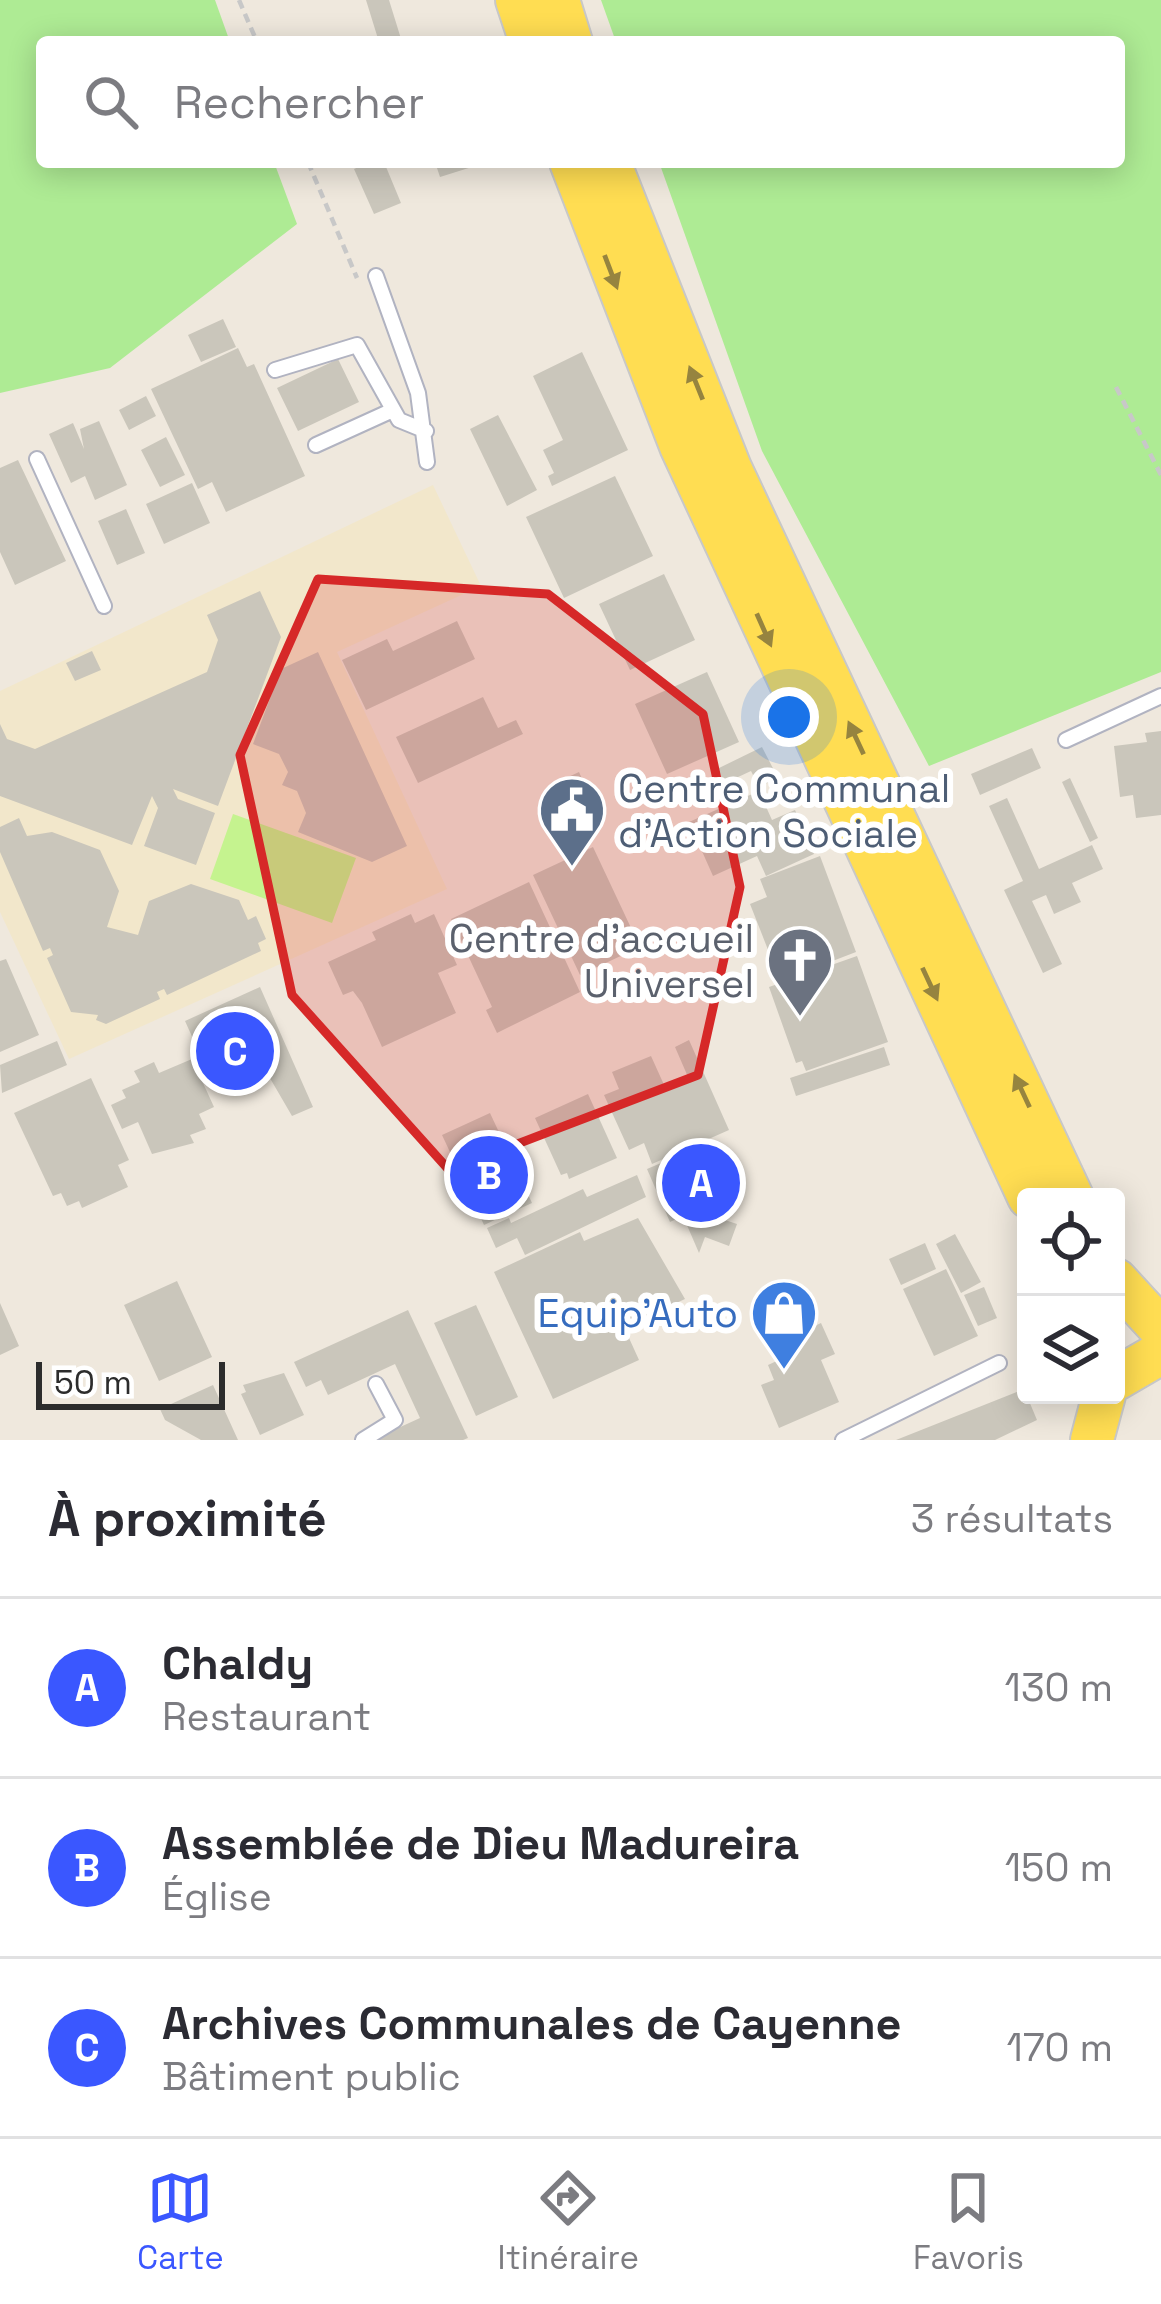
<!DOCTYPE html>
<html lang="fr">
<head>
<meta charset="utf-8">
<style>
	body { margin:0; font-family:"Space Grotesk",sans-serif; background:#f7f7f7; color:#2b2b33 }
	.controls { position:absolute; right:36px; bottom:36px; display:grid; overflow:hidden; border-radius:12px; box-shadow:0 6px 30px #0003 }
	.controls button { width:108px; height:108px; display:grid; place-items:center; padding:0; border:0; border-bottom:3px solid #e1e1e2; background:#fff; color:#2b2b33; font:60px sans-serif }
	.scale { position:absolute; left:36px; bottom:30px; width:189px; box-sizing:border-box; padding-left:12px; border:6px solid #2c2c2c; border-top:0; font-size:33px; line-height:42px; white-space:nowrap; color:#2c2c2c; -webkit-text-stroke:9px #fff; paint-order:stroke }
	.you { position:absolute; left:789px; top:717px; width:42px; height:42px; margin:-30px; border:9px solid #fff; border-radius:50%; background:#1a73e8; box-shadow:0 0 0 18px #1a73e833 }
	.badge { display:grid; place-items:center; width:78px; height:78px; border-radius:50%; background:#3a57ff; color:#fff; font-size:39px; font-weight:700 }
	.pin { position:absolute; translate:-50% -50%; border:6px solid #fff; box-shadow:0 3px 12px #0006 }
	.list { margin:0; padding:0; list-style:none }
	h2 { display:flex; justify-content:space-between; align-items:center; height:156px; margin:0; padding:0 48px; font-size:51px }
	h2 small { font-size:39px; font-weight:400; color:#7c7c81 }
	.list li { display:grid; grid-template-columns:78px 1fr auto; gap:36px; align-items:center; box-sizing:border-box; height:180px; padding:0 48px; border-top:3px solid #e1e1e2 }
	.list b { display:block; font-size:45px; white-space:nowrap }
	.list p { margin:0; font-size:39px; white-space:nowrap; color:#7c7c81 }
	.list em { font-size:39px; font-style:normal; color:#7c7c81 }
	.icon { flex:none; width:66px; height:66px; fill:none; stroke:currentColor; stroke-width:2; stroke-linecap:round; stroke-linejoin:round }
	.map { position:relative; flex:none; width:1161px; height:1440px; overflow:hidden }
	.search { position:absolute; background:#fff; box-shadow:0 6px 30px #0003; left:36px; right:36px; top:36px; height:132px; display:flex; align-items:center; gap:30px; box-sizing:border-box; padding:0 42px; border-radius:12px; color:#7c7c81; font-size:45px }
	.sheet { height:696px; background:#fff }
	nav { display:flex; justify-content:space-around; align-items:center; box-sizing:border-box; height:168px; border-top:3px solid #e1e1e2; background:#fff; font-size:33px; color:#7c7c81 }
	nav a { display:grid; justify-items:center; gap:6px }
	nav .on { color:#3a57ff }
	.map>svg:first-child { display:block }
</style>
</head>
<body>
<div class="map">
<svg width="1161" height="1440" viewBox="0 0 1161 1440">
	<rect width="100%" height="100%" fill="#efe8dd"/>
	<path fill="#f2e7cb" d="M433 485 481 586 337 652 447 889 69 1059 0 912V691Z"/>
	<path fill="#aeeb94" d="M0 0H215L230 42H42V162H274L297 224 110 368 0 393Z
		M601 0H1161V672L929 766 762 451 659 162H1119V42H616Z"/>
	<path fill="#c5f38f" d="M233 814 356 858 332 923 210 879Z"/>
	<path fill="#cac6bb" d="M366 0H389L402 42H379Z
		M370 162H384L401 203 374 214 354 169Z
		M435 162H474L475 166 440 177Z
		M223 319 236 347 201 362 188 335Z
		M238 348 247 367 254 364 305 476 226 512 212 482 198 489 151 389Z
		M582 352 628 450 552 486 548 476 554 473 543 450 563 440 533 376Z
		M338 359 359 402 298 431 277 388Z
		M146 396 156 416 129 430 119 410Z
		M498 415 537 490 507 506 470 429Z
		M99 421 127 485 95 500 85 476 71 483 49 434 73 423 84 449 80 429Z
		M166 437 185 475 160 487 141 450Z
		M18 460 66 561 15 585 0 552V468Z
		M615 476 653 556 564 598 526 517Z
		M192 483 210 523 164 544 146 504Z
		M126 509 145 553 117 565 98 521Z
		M664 574 695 640 630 670 599 604Z
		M260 591 281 637 218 806 173 789 178 799 215 813 196 865 144 846 158 808 152 796 132 845 0 796V724L7 739 35 749 207 672 218 640 207 615Z
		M457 621 475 659 366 710 342 660 387 639 393 651Z
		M92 651 101 670 75 681 66 663Z
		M318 652 407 846 372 862 298 832 306 813 297 791 282 785 288 772 279 754 253 744 281 669Z
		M707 672 739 742 667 774 635 704Z
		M483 697 498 728 516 720 523 734 418 783 396 737Z
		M1161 731V815L1136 818 1133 795 1120 797 1114 746 1147 742 1145 733Z
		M762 747 778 778 759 787 751 771 723 784 717 769Z
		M1032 748 1041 768 980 795 971 774Z
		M579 772 601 820 585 828 566 778Z
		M1070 778 1098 838 1090 842 1062 782Z
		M759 791 772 820 795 810 814 854 766 876 757 856 713 876 689 822Z
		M1007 798 1039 869 1092 845 1103 869 1072 883 1081 902 1054 914 1046 895 1032 901 1062 964 1043 973 1004 890 1023 881 989 806Z
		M19 818 27 836 52 832 100 850 119 891 107 927 138 935 149 901 191 884 239 900 248 920 256 916 266 939 258 943 261 951 167 995 164 989 157 992 160 999 106 1024 96 1020 98 1015 71 1012 47 958 53 955 50 948 43 951 0 852V827Z
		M593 847 640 947 580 975 533 875Z
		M820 856 856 952 817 967 811 951 774 965 750 904 767 897 760 879Z
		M529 882 580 992 497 1033 486 1010 492 1007 451 919Z
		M411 914 415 923 434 914 457 965 438 973 456 1013 382 1047 362 1003 353 991 343 995 328 962 376 940 372 932Z
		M857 956 888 1042 806 1071 802 1061 796 1063 769 987Z
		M6 959 39 1035 0 1052V961Z
		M260 987 313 1107 292 1116 260 1061 213 1083 185 1021Z
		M689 1040 729 1130 652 1164 644 1143 629 1150 604 1095 619 1089 612 1072 651 1056 665 1087 688 1077 675 1047Z
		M57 1041 67 1065 2 1093 0 1065Z
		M884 1047 890 1065 796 1096 790 1078Z
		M192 1059 214 1107 199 1114 206 1129 190 1135 194 1143 152 1154 138 1122 122 1129 111 1105 126 1098 122 1090 140 1082 134 1071 154 1062 159 1073Z
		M91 1078 129 1160 118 1165 128 1187 82 1208 79 1201 67 1206 61 1193 53 1196 14 1113Z
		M588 1094 617 1158 569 1179 567 1173 561 1175 535 1118Z
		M490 1113 532 1203 484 1225 442 1135Z
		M701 1146 718 1183 716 1217 737 1224 729 1246 705 1237 699 1253 683 1216 670 1222 647 1169Z
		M637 1175 646 1197 525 1255 517 1238 496 1248 487 1228 509 1218 511 1223 583 1189 587 1197Z
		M638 1218 685 1299 624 1327 639 1360 553 1399 494 1272 580 1232 584 1241Z
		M955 1234 981 1282 961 1293 936 1244Z
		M925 1243 936 1269 901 1285 889 1259Z
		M946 1269 978 1336 934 1356 903 1289Z
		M177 1281 212 1357 159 1381 124 1305Z
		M984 1287 997 1318 978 1326 964 1295Z
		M0 1303 19 1346 0 1355Z
		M476 1305 518 1397 476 1416 434 1323Z
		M408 1310 468 1438 463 1440H372L420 1418 395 1364 328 1395 321 1380 306 1387 294 1362Z
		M797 1322 802 1332 821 1323 835 1354 821 1360 839 1402 779 1428 761 1385 774 1380 768 1365 781 1359 774 1333Z
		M284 1373 304 1415 260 1435 241 1394 246 1392 243 1385Z
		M213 1385 238 1440H201L165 1420 160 1409Z
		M1024 1389 1037 1420 995 1440H896Z"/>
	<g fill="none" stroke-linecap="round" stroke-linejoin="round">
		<g stroke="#b1b3c1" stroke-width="18">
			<path id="lane" d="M376 276 418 393 427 462
				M275 370 357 345 399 420 426 431
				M316 445 393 410
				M37 459 104 606
				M1066 740 1161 696
				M363 1440 395 1420 376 1384
				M843 1440 999 1363"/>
		</g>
		<g stroke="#c8c8c8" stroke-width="46">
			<path id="primary" d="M517 0 531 42
				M558 0 571 42
				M571 162 681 446 1029 1197
				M609 162 730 468 1072 1197
				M1116 1280 1161 1329
				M1116 1379 1161 1353
				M1092 1440 1104 1395"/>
		</g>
		<path stroke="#c8c8c8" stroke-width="4.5" stroke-dasharray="9 6" stroke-linecap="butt" d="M239 0 257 42
			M308 162 357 278
			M1116 387 1161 475"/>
		<use href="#lane" stroke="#fff" stroke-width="14"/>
		<use href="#primary" stroke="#ffdd52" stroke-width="42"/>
	</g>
	<defs><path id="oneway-solid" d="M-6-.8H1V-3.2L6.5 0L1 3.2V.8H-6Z" transform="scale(3)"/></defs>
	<g fill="#96843f">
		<use href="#oneway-solid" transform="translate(611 272) rotate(69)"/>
		<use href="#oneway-solid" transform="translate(696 383) rotate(-112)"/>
		<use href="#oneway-solid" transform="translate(764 630) rotate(66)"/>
		<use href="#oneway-solid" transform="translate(856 738) rotate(-115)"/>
		<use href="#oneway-solid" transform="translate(930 984) rotate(65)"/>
		<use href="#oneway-solid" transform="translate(1022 1091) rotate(-115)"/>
	</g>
	<path fill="#d62828" fill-opacity="0.2" stroke="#d62828" stroke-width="9" stroke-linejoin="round" d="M318 579 548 594 703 714 740 887 698 1075 449 1170 292 995 240 755Z"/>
	<defs>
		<g id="civic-pin" transform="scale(3.45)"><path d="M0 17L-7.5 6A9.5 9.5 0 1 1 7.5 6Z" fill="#5c6f8a" stroke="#fff"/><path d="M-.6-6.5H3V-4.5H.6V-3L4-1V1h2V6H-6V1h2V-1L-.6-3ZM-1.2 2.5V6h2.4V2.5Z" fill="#fff"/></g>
		<g id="church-pin" transform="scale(3.45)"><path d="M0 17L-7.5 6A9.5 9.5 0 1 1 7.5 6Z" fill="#6b7280" stroke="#fff"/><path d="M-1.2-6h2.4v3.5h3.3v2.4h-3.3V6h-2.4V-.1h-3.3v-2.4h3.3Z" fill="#fff"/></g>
		<g id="shop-pin" transform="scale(3.45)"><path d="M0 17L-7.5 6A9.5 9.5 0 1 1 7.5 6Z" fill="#3f7fe0" stroke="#fff"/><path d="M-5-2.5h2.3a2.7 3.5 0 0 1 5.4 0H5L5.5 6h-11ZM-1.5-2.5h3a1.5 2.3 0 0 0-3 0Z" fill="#fff"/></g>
	</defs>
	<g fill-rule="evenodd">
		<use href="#civic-pin" x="572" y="810"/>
		<use href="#church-pin" x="800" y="960"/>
		<use href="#shop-pin" x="784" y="1313"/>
	</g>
	<g text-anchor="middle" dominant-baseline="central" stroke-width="12" stroke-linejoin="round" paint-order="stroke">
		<g font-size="39" fill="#4e5e75" stroke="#fff" text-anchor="start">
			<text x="618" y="788">Centre Communal<tspan x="618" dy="45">d'Action Sociale</tspan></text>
		</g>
		<g font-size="39" fill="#5b616d" stroke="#fff" text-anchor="end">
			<text x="754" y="938">Centre d'accueil<tspan x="754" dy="45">Universel</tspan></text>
		</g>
		<g font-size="39" fill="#366cbe" stroke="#fff" text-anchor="end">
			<text x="738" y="1313">Equip'Auto</text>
		</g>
	</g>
</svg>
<div class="controls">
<button><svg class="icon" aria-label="locate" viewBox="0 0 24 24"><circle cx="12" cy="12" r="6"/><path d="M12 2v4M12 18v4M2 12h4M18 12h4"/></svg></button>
<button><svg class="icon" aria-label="layers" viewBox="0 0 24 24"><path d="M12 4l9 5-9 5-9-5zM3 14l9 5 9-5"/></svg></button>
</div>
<div class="scale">50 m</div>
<div class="you"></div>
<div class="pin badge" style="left:701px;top:1183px">A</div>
<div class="pin badge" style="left:489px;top:1175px">B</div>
<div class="pin badge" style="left:235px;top:1051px">C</div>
<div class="search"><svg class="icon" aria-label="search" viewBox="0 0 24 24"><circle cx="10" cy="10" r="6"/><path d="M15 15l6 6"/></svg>Rechercher</div>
</div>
<section class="sheet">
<h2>À proximité<small>3 résultats</small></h2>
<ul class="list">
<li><span class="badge">A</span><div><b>Chaldy</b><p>Restaurant</p></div><em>130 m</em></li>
<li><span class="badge">B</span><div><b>Assemblée de Dieu Madureira</b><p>Église</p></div><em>150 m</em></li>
<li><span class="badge">C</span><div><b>Archives Communales de Cayenne</b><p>Bâtiment public</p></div><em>170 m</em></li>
</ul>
</section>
<nav>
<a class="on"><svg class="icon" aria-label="map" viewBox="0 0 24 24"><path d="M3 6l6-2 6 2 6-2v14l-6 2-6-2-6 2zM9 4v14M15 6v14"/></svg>Carte</a>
<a><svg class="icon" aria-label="directions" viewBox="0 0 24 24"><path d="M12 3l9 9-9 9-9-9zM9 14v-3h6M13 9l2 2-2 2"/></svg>Itinéraire</a>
<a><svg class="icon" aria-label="saved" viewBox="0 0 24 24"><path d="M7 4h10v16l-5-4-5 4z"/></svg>Favoris</a>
</nav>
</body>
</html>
